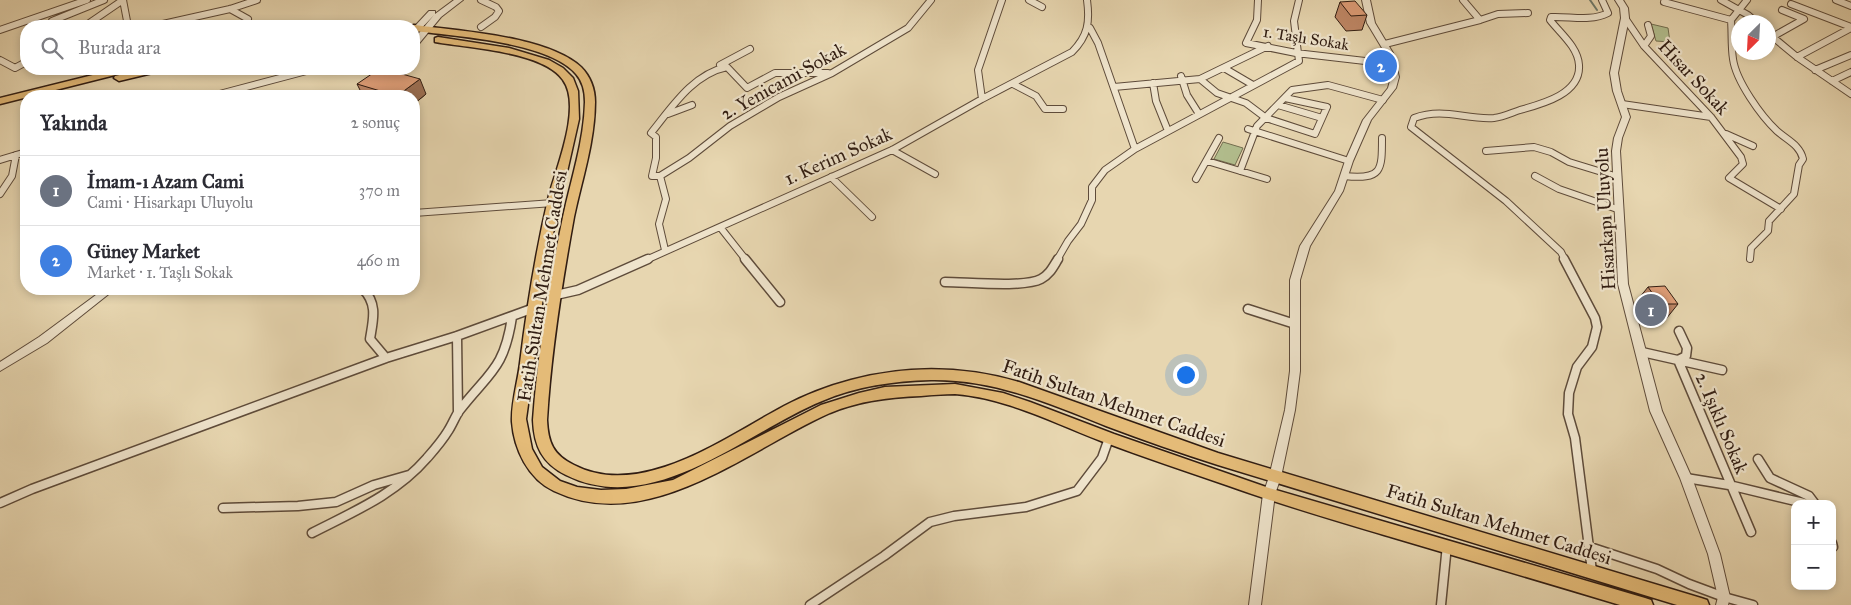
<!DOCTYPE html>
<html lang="tr">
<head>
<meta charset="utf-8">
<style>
	body { margin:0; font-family:"IM FELL Great Primer",serif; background:#f7f7f7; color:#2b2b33 }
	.controls { position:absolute; right:15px; bottom:15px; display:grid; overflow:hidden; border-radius:10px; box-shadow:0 2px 8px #0003 }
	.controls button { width:45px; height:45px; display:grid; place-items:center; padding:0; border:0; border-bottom:1px solid #e1e1e2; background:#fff; color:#2b2b33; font:25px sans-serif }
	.compass { position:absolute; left:1731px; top:15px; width:45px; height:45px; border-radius:50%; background:#fff; box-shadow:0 2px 8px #0003; rotate:204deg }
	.you { position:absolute; left:1185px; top:374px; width:18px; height:18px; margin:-12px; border:4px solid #fff; border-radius:50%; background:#1a73e8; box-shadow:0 0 0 8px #1a73e833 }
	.badge { display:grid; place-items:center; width:32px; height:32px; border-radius:50%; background:#7c3aed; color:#fff; font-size:16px; font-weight:700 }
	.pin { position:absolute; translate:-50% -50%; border:2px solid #fff; box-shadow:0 1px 5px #0006 }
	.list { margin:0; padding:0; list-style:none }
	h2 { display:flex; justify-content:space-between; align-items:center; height:65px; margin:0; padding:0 20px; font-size:21px }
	h2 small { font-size:16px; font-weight:400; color:#7c7c81 }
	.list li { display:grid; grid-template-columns:32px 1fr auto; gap:15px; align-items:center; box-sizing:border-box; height:70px; padding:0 20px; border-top:1px solid #e1e1e2 }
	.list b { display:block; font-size:19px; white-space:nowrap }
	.list p { margin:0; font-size:16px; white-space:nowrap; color:#7c7c81 }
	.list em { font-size:16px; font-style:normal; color:#7c7c81 }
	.icon { flex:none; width:28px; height:28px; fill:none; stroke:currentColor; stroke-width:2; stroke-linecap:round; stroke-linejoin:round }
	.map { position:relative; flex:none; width:1851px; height:605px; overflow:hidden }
	.search { position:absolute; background:#fff; box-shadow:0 2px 8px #0003; left:20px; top:20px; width:400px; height:55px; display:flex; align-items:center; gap:12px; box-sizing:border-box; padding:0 18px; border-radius:20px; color:#7c7c81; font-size:19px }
	.panel { position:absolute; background:#fff; box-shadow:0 2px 8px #0003; left:20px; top:90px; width:400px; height:205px; border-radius:20px }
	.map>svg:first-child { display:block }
</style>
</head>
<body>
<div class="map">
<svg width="1851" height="605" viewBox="0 0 1851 605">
	<rect width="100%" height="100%" fill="#e7d6b0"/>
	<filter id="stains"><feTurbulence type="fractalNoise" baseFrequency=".004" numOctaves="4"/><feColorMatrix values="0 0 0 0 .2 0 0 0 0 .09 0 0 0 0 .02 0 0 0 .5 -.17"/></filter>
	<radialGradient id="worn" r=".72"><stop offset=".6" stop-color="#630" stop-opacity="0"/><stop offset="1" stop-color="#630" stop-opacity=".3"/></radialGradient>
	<path fill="#b2be8e" stroke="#726e50" d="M1651 24 1668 28 1670 42 1656 41Z
		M1223 142 1243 148 1235 165 1214 159Z"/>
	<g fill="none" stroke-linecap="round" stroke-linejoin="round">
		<path stroke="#6f7b6b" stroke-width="2" d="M1590 0 1597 10"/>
		<g stroke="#5e4b3a" stroke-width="8">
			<path id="minor-far1" d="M123 0 128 26
				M481 0 496 7 499 11 495 17 481 27
				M1029 0 1042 7
				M1258 0 1257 20 1246 43 1296 53 1391 64
				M1721 0 1748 15 1756 22
				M1747 0 1731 20C1732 33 1731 46 1733 59 1736 81 1761 116 1777 131 1787 140 1800 145 1803 159L1799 165 1794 194 1769 221 1768 231 1751 248 1750 259
				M1836 0 1851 6
				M1664 2 1731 20
				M1791 4 1851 27
				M230 9 248 19
				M1625 18 1644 46 1711 117 1741 157 1743 164 1729 178 1781 209
				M1480 20 1498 14 1528 13
				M52 21 104 0
				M85 26 123 0
				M154 26 230 9 257 0
				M0 30 87 0
				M1768 33 1797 57 1851 94
				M1772 37 1804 19 1782 10
				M1385 44 1480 20 1463 0
				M1644 46 1651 36 1648 25
				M1797 57 1851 28
				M0 60 15 68 26 62
				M720 65 750 49
				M1224 68 1253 85
				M1815 70 1851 55
				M1181 76 1187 95 1199 114
				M1200 79 1217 93 1246 103 1266 118 1315 134 1327 107 1285 98
				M1832 81 1851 72
				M1153 83 1156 101 1168 131
				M1013 84 1036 96 1045 109H1063
				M1114 87 1200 79 1268 46
				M212 96 314 69
				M982 99 978 70 1002 0
				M1622 104 1711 117
				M1278 105 1322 118
				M668 114 692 105
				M1248 129 1349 161
				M1726 134 1753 146
				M1135 149 1299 61 1294 21 1299 0
				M892 150 935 174
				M1486 151 1534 147 1551 152 1569 162 1618 177
				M0 160 26 152
				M1207 161 1267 179
				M1240 171 1257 126 1292 90 1328 85 1383 100
				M660 176H652L656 158V137L651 133C672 107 693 74 727 67L747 88 775 73H828
				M1344 176C1382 180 1382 171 1382 138
				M1535 176 1559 189 1620 210
				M831 177 872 217
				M1196 179 1219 138
				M0 194 12 176 16 155
				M414 213 553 203
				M720 227 746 260
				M665 250 659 224 666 199 660 176 689 158 730 126 779 97 832 73 908 28 931 0
				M646 260 892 150 982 99 1072 52C1088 36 1090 22 1087 0
				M1057 260 1068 241 1081 224 1092 200V187L1105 170 1135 149 1098 43 1090 28
				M1565 260 1561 252 1506 201 1411 127 1414 118C1444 107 1465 120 1494 118 1503 117 1511 113 1520 110 1542 104 1581 94 1579 65 1578 47 1560 33 1550 20L1551 17C1570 16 1590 22 1608 13L1602 0"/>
		</g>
		<g stroke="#5e4b3a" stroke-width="11">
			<path id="minor" d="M745 259 780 302
				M1564 259 1595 318 1597 327 1592 347 1577 367 1569 393 1568 414 1575 438 1592 571
				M945 282C967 282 1024 288 1041 279 1050 274 1053 267 1058 259
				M363 289C378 304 373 320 370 339L386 358
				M556 295 578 290 648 259
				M1248 309 1295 324
				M1679 331 1687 348 1686 356 1678 360 1751 532
				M457 336 458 413
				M1642 352 1722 370
				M1758 459 1770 478 1809 496 1815 504
				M1686 478 1729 485 1808 504
				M0 503 32 489 386 358 457 336 534 308
				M223 508 298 506 336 502 374 485 409 475
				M312 533C353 512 396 494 427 458 434 450 442 441 448 431 452 425 455 417 459 411 489 372 504 370 512 317
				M1832 543 1833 547
				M1590 547 1657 569 1689 584 1724 597 1753 605
				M810 605 884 556 930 522 954 516 1026 507 1077 491 1102 458 1109 438
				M1441 605 1447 545"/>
		</g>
		<g stroke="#5e4b3a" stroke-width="2">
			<path id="tertiary" d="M454 0H463L441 17 417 46H414V39L434 15 417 33H414V27L429 11H435V14Z
				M1362 0H1370L1375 23 1393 53 1399 77 1396 88 1371 120 1353 161 1343 191 1310 246 1300 280V371L1295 410 1281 477 1275 494 1261 605H1249L1263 494 1269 477 1285 410 1290 371V280L1300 246 1335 191 1345 161 1363 120 1388 88 1391 77 1385 53 1367 23Z
				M1615 0H1623L1628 8 1629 18 1618 73 1621 91 1630 117 1622 138 1620 151 1628 284 1662 411 1692 478 1720 554 1730 597 1728 605H1716L1718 597 1708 554 1680 478 1650 411 1618 284 1612 151 1614 138 1622 117 1613 91 1610 73 1621 18 1620 8Z
				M388 69H396L366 96H358Z
				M104 289H115L47 343 0 371V362L39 337Z"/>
		</g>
		<g stroke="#311d12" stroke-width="3">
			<path id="primary" d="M360 23H391L396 26H355Z
				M414 25C460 31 547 36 581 67 590 76 595 89 595 102 595 141 582 179 574 217 562 283 551 352 547 420 548 442 553 455 574 465 641 500 726 437 784 406 805 395 828 386 851 380 907 365 964 366 1019 382L1218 453 1701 598 1707 600 1709 605H1677L1218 465C1180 453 1143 440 1106 426 1049 403 993 379 931 380 894 381 857 386 822 401 746 432 653 519 566 475 542 463 534 446 533 420 538 352 549 284 563 217 571 179 584 142 585 102 585 92 583 82 576 74 549 42 455 36 414 31V26H411Z
				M438 37 509 48 549 60 563 68 573 78 578 91 579 119 550 247 526 419 532 449 542 467 560 481 577 487 601 490 626 489 673 480 821 405 859 393 885 387 955 384 1003 393 1030 402 1114 434 1269 488 1645 598 1651 600 1653 605H1620C1544 582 1468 560 1391 537 1337 521 1282 505 1229 486 1186 471 1143 457 1101 441 1054 423 1006 398 955 394 944 394 932 395 921 396 889 397 859 401 830 413 747 450 648 536 554 491 528 479 514 449 512 422 511 403 518 381 520 363 527 306 536 250 549 195 557 166 582 106 563 80 543 51 467 48 435 42V38Z
				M117 69H133L131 71 0 104V98Z
				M146 69H163L161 71 119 81 114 78 115 76Z"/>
		</g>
		<use href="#minor-far1" stroke="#efe4cc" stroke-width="6"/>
		<use href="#minor" stroke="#efe4cc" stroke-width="8"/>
		<use href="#tertiary" fill="#efe4cc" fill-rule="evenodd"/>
		<use href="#primary" fill="#e4bb78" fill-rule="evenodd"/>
	</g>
	<path fill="#c08867" stroke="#311d12" d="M1340 2 1367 15 1362 30 1346 31 1335 17Z
		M357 84 426 94 414 104V96H363Z
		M1648 287 1678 304 1666 319H1649L1636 302Z"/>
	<path fill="#9c6f54" stroke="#311d12" d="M420 79 426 94 414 104V96H397Z"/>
	<path fill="#df9e78" stroke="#311d12" d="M1355 1 1367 15 1351 16 1340 2Z
		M379 69H384L420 79 397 96 357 84Z
		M1665 286 1678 304H1660L1648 287Z"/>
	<g text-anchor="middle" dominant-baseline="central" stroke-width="4.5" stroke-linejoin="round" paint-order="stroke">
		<g font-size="16" fill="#311d12" stroke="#efe4cc">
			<text transform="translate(1306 38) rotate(9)">1. Taşlı Sokak</text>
		</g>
		<g font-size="19" fill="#311d12" stroke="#efe4cc">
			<text transform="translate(1694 77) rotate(47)">Hisar Sokak</text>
			<text transform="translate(783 81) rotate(-29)">2. Yenicami Sokak</text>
			<text transform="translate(838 156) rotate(-24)">1. Kerim Sokak</text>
			<text transform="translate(1605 219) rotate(-93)">Hisarkapı Uluyolu</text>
			<text transform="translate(542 286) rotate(-81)">Fatih Sultan Mehmet Caddesi</text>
			<text transform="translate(1114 403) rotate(19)">Fatih Sultan Mehmet Caddesi</text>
			<text transform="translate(1722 423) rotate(67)">2. Işıklı Sokak</text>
			<text transform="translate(1499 524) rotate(17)">Fatih Sultan Mehmet Caddesi</text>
		</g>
	</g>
	<rect width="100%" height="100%" filter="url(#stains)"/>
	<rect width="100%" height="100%" fill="url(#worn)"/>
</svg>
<div class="controls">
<button>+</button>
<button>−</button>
</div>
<svg class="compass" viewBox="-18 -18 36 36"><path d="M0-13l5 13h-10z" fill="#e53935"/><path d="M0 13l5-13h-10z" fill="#7c7c81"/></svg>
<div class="you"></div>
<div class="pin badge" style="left:1651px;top:310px;background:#6b7280">1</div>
<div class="pin badge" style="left:1381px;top:66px;background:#3f7fe0">2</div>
<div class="search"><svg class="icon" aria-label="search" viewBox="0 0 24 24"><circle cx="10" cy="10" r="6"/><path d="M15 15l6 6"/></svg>Burada ara</div>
<section class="panel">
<h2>Yakında<small>2 sonuç</small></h2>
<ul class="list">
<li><span class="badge" style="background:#6b7280">1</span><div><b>İmam-ı Azam Cami</b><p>Cami · Hisarkapı Uluyolu</p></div><em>370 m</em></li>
<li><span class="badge" style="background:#3f7fe0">2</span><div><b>Güney Market</b><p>Market · 1. Taşlı Sokak</p></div><em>460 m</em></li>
</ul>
</section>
</div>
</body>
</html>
